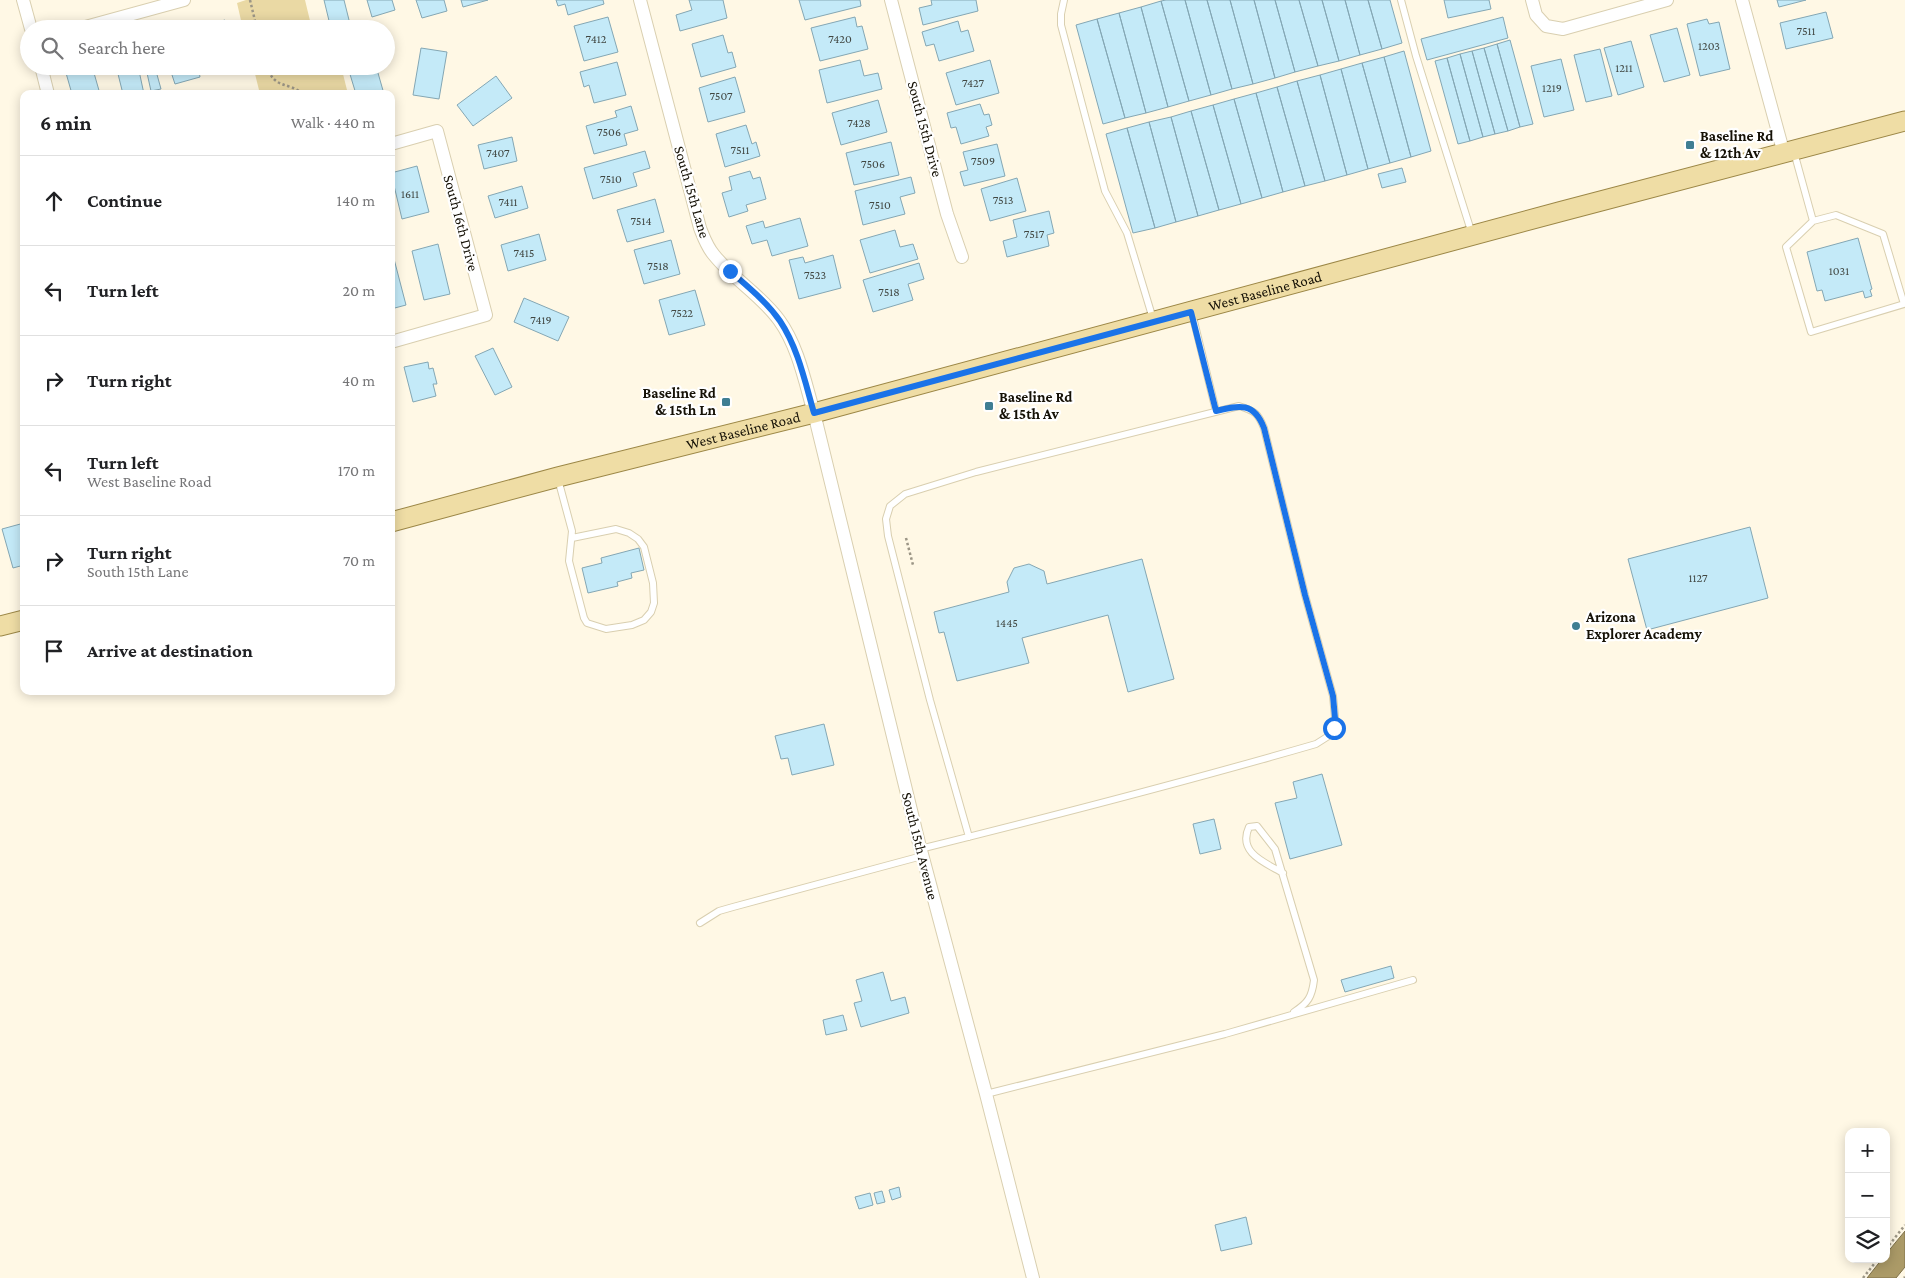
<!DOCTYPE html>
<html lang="en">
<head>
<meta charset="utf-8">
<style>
	body { margin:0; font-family:"Crimson Pro",serif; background:#f6f6f6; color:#202124 }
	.controls { position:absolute; right:15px; bottom:15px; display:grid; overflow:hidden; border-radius:10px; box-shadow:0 2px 12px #0003 }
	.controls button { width:45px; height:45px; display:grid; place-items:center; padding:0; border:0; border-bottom:1px solid #e0e0e0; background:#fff; color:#202124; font:25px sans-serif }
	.stop { position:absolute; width:15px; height:15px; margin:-11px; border:4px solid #1a73e8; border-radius:50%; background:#fff }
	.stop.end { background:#1a73e8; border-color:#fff; box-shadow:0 1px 5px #0008 }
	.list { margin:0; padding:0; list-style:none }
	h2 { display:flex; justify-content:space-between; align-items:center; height:65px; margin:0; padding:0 20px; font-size:21px }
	h2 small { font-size:16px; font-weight:400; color:#757577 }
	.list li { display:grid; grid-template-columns:32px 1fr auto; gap:15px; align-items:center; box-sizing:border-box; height:90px; padding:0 20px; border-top:1px solid #e0e0e0 }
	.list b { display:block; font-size:19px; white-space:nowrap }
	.list p { margin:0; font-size:16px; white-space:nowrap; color:#757577 }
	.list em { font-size:16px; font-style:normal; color:#757577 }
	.icon { flex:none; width:28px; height:28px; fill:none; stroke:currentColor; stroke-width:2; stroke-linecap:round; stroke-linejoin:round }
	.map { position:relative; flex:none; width:1905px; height:1278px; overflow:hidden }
	.search { position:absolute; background:#fff; box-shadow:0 2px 12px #0003; left:20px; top:20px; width:375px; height:55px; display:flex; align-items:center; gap:12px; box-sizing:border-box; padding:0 18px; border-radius:28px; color:#757577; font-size:19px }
	.panel { position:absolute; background:#fff; box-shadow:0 2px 12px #0003; left:20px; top:90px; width:375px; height:605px; border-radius:10px }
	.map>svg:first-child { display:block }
</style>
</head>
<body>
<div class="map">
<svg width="1905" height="1278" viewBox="0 0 1905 1278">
	<rect width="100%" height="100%" fill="#fff8e5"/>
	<path fill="#ead9a4" d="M246 0H305L312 29H243L237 3Z
		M253 66H341L348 94H260Z"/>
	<path fill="#ab9a67" stroke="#7e714a" d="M1905 1231V1267L1896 1278H1867L1882 1259H1886V1254Z"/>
	<path fill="#c4eaf8" stroke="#84a7b4" d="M324 0H344L351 28 331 29Z
		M367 0H392L395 10 372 17Z
		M416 0H444L447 11 422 18Z
		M461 0H488L463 7Z
		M556 0H603L604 4 568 15 565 4 558 6Z
		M689 0H723L727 18 680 31 676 15 692 10Z
		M799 0H860L861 6 805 20Z
		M931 0H976L978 11 923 25 919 8 932 5Z
		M1166 0H1185L1211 95 1189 101 1161 1Z
		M1185 0H1207L1232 89 1211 95Z
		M1207 0H1230L1253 84 1232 89Z
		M1230 0H1254L1275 78 1253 84Z
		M1254 0H1275L1295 72 1275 78Z
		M1275 0H1299L1318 66 1295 72Z
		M1299 0H1322L1339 61 1318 66Z
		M1322 0H1345L1360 55 1339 61Z
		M1345 0H1368L1382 49 1360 55Z
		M1368 0H1390L1402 43 1382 49Z
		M1444 0H1489L1491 9 1448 18Z
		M1777 0H1806L1779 7Z
		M1161 1 1189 101 1168 107 1141 7Z
		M1141 7 1168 107 1146 113 1119 13Z
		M1826 12 1833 38 1786 49 1780 23Z
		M1119 13 1146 113 1125 118 1097 19Z
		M608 17 618 52 584 61 574 26Z
		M855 17 857 27 862 26 868 49 820 61 811 28Z
		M1503 17 1508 38 1427 60 1421 39Z
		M1097 19 1125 118 1103 124 1076 25Z
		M1707 19 1709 24 1719 22 1730 69 1700 76 1687 24Z
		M225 20 228 29H199V27Z
		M958 21 961 32 968 30 974 51 939 61 934 44 926 46 922 32Z
		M1677 28 1690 75 1664 82 1650 35Z
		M723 35 728 53 732 52 736 67 701 77 692 44Z
		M1510 40 1533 124 1520 127 1497 44Z
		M1631 41 1644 87 1618 95 1604 48Z
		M1497 44 1520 127 1508 131 1484 48Z
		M421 48 447 52 439 99 413 95Z
		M1484 48 1508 131 1495 134 1472 51Z
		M1600 49 1612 96 1586 102 1574 55Z
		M1404 51 1431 151 1411 157 1384 57Z
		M1472 51 1495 134 1483 137 1460 54Z
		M1460 54 1483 137 1470 141 1447 58Z
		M1384 57 1411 157 1390 163 1362 63Z
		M1447 58 1470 141 1458 144 1435 61Z
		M1561 59 1574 110 1544 117 1531 66Z
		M860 60 864 76 878 73 882 89 827 103 819 70Z
		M990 60 999 93 956 105 946 73Z
		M617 62 626 95 594 103 589 85 584 87 580 72Z
		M1362 63 1390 163 1368 169 1341 69Z
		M64 66H92L100 94H72Z
		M116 66H138L144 94H123Z
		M169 66H198L200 77 175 84Z
		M210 66H238L212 74Z
		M365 66H376L384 94H356L349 71Z
		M1341 69 1368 169 1347 175 1320 75Z
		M156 71 161 89 151 91 147 73Z
		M1320 75 1347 175 1325 181 1297 81Z
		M496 76 512 98 473 126 457 105Z
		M735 77 745 112 708 122 699 88Z
		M1297 81 1325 181 1305 186 1277 87Z
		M1277 87 1305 186 1283 192 1256 93Z
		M1256 93 1283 192 1262 198 1234 99Z
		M1234 99 1262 198 1241 204 1213 105Z
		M878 100 887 132 841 145 832 113Z
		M980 104 984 115 989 114 992 125 986 127 989 136 961 144 956 127 951 128 947 113Z
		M1213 105 1241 204 1219 210 1191 111Z
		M631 106 638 130 624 134 627 145 594 154 586 126 617 117 615 111Z
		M1191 111 1219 210 1198 216 1171 117Z
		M1171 117 1198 216 1176 222 1149 122Z
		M1149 122 1176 222 1155 228 1127 128Z
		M746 125 752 144 756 142 760 156 725 167 716 134Z
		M1127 128 1155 228 1133 233 1106 134Z
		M512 137 517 161 484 169 478 145Z
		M891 142 899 175 854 185 846 153Z
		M1691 142 1692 146 1686 148 1685 144Z
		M997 144 1005 176 964 186 960 172 968 170 963 152Z
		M645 151 650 168 633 173 637 186 593 199 584 168Z
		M417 166 429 212 402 219 391 173Z
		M1402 168 1406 182 1382 188 1378 174Z
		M750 171 753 179 760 177 766 199 746 205 748 211 729 217 722 193 732 190 729 177Z
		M911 177 915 193 900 197 905 214 863 225 855 191Z
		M1017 178 1026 211 990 221 981 189Z
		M522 186 528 208 495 218 488 196Z
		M655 199 664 232 627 242 617 210Z
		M1049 211 1054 233 1047 235 1049 246 1007 257 1003 241 1017 237 1013 220Z
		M800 218 808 246 772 256 767 240 752 244 746 226 763 221 765 228Z
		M895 230 900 247 913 244 918 259 870 273 860 240Z
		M539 234 546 260 508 271 501 245Z
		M1858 238 1872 289 1870 290 1872 296 1865 298 1863 291 1825 301 1822 290 1817 291 1807 252Z
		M671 240 680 274 644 284 634 250Z
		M438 244 450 294 424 300 412 251Z
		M833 255 841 288 799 299 789 260 803 257 805 263Z
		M394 259 406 305 391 309V260Z
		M919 263 924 279 908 284 913 300 873 312 863 280Z
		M695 290 705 325 669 335 659 300Z
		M524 298 569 317 558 341 514 322Z
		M493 348 512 387 495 395 475 356Z
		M428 362 429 369 433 368 437 384H433L436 396 413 402 404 367Z
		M24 523V565L13 568 2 529Z
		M1750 527 1768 598 1647 630 1628 559Z
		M639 548 644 570 631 573 632 578 617 582 618 586 588 593 582 568 602 563 601 558Z
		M1142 559 1174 679 1128 692 1108 615 1022 638 1029 663 957 681 944 632 939 633 934 612 1009 592 1007 582 1014 568 1029 564 1044 571 1047 584Z
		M824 724 834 765 792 775 788 758 781 759 775 736Z
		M1322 774 1342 845 1290 859 1275 803 1297 798 1293 782Z
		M1214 819 1221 849 1200 854 1193 824Z
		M1391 966 1394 978 1345 992 1341 980Z
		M883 972 891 1001 905 997 909 1013 861 1027 854 1003 862 1001 856 980Z
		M843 1015 847 1030 826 1035 823 1020Z
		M899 1187 901 1197 892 1200 889 1190Z
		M882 1191 885 1202 877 1204 874 1193Z
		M870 1193 873 1205 859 1209 855 1197Z
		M1246 1217 1252 1244 1221 1251 1215 1225Z"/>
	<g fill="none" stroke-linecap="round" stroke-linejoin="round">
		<g stroke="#d9cfb0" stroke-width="8">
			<path id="lane" d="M1064 0 1061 14V25L1105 191 1127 233 1153 319
				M1401 0 1416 56 1472 234
				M1794 152 1813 221
				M1836 215 1883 234 1904 304 1811 332 1786 247 1813 221Z
				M1192 313 1216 411
				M558 479 572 531 569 561 584 618 587 623 606 629 632 625 644 620 651 612 654 603 653 583 644 547 638 539 629 533 616 529 572 538
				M920 849C1053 816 1185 782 1316 744L1327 737 1334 728 1335 717 1333 696 1305 595 1264 428C1258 413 1255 411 1239 406L976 472 905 494 890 506 886 519 888 536 930 700 969 837
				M1283 873C1266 863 1237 853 1249 827L1257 826 1275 849 1314 980C1312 997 1308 1003 1294 1012
				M700 923 719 911 733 907 922 856
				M986 1094 1225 1034 1413 980"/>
		</g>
		<g stroke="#d9cfb0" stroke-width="14">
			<path id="street" d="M23 0 31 29
				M640 0 700 228C704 238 707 247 714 255 733 279 761 295 779 320 798 346 805 382 814 413L919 843 986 1094 1033 1278
				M891 0 947 214 962 257
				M1532 0 1536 15 1546 26 1563 29 1667 0
				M1742 0 1784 154
				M78 29 184 0
				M41 66 48 94
				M391 144 437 131 486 315 391 342"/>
		</g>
		<g stroke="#9c8746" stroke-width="21">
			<g id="primary">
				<path id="s1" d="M391 522 558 477 814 413 1559 212 1905 121"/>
				<path d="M0 626 24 620"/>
			</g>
		</g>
		<path stroke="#9c9686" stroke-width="2.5" stroke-dasharray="2.5 2.5" stroke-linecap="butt" d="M250 0 257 29
			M267 66C274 90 288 81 303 94
			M906 538 913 565
			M1886 1249 1905 1225
			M1863 1278 1878 1259
			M1904 1278 1905 1277"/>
		<use href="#lane" stroke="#fff" stroke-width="6"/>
		<use href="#street" stroke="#fff" stroke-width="12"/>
		<use href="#primary" stroke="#efdda5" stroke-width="19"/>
	</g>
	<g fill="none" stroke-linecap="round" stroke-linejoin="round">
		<path stroke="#1a73e8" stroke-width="6" d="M730 271C748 287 767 302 780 321 798 348 805 382 814 413L1191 312 1216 411C1240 405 1254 402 1264 428L1305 595 1333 696 1335 718 1334 728"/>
	</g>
	<g fill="#3f7e93" stroke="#fff" stroke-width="2">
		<rect x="1685" y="140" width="10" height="10" rx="2.5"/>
		<rect x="721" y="397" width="10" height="10" rx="2.5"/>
		<rect x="984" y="401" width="10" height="10" rx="2.5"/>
		<circle cx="1576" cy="626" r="5"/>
	</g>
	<g text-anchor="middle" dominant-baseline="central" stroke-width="4.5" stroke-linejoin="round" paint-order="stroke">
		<g font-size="12" fill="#414742">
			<text x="1806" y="31">7511</text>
			<text x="596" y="39">7412</text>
			<text x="840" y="39">7420</text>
			<text x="1709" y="46">1203</text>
			<text x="1624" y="68">1211</text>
			<text x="973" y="83">7427</text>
			<text x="1552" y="88">1219</text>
			<text x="721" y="96">7507</text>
			<text x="859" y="123">7428</text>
			<text x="609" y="132">7506</text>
			<text x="740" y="150">7511</text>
			<text x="498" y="153">7407</text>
			<text x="983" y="161">7509</text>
			<text x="873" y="164">7506</text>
			<text x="611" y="179">7510</text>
			<text x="410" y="194">1611</text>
			<text x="1003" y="200">7513</text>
			<text x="508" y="202">7411</text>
			<text x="880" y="205">7510</text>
			<text x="641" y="221">7514</text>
			<text x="1034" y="234">7517</text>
			<text x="524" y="253">7415</text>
			<text x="658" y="266">7518</text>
			<text x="1839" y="271">1031</text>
			<text x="815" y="275">7523</text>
			<text x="889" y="292">7518</text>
			<text x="682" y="313">7522</text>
			<text x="541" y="320">7419</text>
			<text x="1698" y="578">1127</text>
			<text x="1007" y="623">1445</text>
		</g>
		<g font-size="15" fill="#151106" stroke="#fff">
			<text transform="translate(925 129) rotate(75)">South 15th Drive</text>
			<text transform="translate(692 192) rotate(74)">South 15th Lane</text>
			<text transform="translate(461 223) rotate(75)">South 16th Drive</text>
			<text stroke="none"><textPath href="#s1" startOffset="904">West Baseline Road</textPath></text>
			<text stroke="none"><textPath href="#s1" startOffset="364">West Baseline Road</textPath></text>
			<text transform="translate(920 846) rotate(76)">South 15th Avenue</text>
		</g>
		<g font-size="15" font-weight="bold" fill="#151106" stroke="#fff" text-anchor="start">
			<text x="1700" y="136">Baseline Rd<tspan x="1700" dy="17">&amp; 12th Av</tspan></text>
			<text x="716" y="393" text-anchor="end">Baseline Rd<tspan x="716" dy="17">&amp; 15th Ln</tspan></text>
			<text x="999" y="397">Baseline Rd<tspan x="999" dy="17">&amp; 15th Av</tspan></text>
			<text x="1586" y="617">Arizona<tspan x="1586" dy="17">Explorer Academy</tspan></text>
		</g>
	</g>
</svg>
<div class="controls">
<button>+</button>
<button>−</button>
<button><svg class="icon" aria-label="layers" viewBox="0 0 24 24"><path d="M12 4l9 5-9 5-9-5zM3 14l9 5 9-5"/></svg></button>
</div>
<div class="stop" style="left:1334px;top:728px"></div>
<div class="stop end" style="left:730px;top:271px"></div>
<div class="search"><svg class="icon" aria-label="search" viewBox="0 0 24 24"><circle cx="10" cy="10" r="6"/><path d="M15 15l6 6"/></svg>Search here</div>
<section class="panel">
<h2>6 min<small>Walk · 440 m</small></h2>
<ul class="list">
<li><svg class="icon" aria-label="ahead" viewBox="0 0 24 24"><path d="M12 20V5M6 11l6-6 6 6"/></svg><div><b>Continue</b></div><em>140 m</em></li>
<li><svg class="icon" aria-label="left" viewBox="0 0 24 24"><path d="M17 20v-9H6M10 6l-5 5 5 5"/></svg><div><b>Turn left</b></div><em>20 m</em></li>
<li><svg class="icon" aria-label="right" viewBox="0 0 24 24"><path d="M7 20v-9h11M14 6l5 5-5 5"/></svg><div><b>Turn right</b></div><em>40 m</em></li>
<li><svg class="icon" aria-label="left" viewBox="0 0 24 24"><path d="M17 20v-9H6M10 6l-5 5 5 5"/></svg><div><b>Turn left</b><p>West Baseline Road</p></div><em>170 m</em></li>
<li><svg class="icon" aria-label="right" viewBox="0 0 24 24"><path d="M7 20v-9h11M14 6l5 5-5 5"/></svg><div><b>Turn right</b><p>South 15th Lane</p></div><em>70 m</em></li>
<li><svg class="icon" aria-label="arrive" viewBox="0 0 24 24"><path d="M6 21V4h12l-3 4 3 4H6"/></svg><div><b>Arrive at destination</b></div></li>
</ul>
</section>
</div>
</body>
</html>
